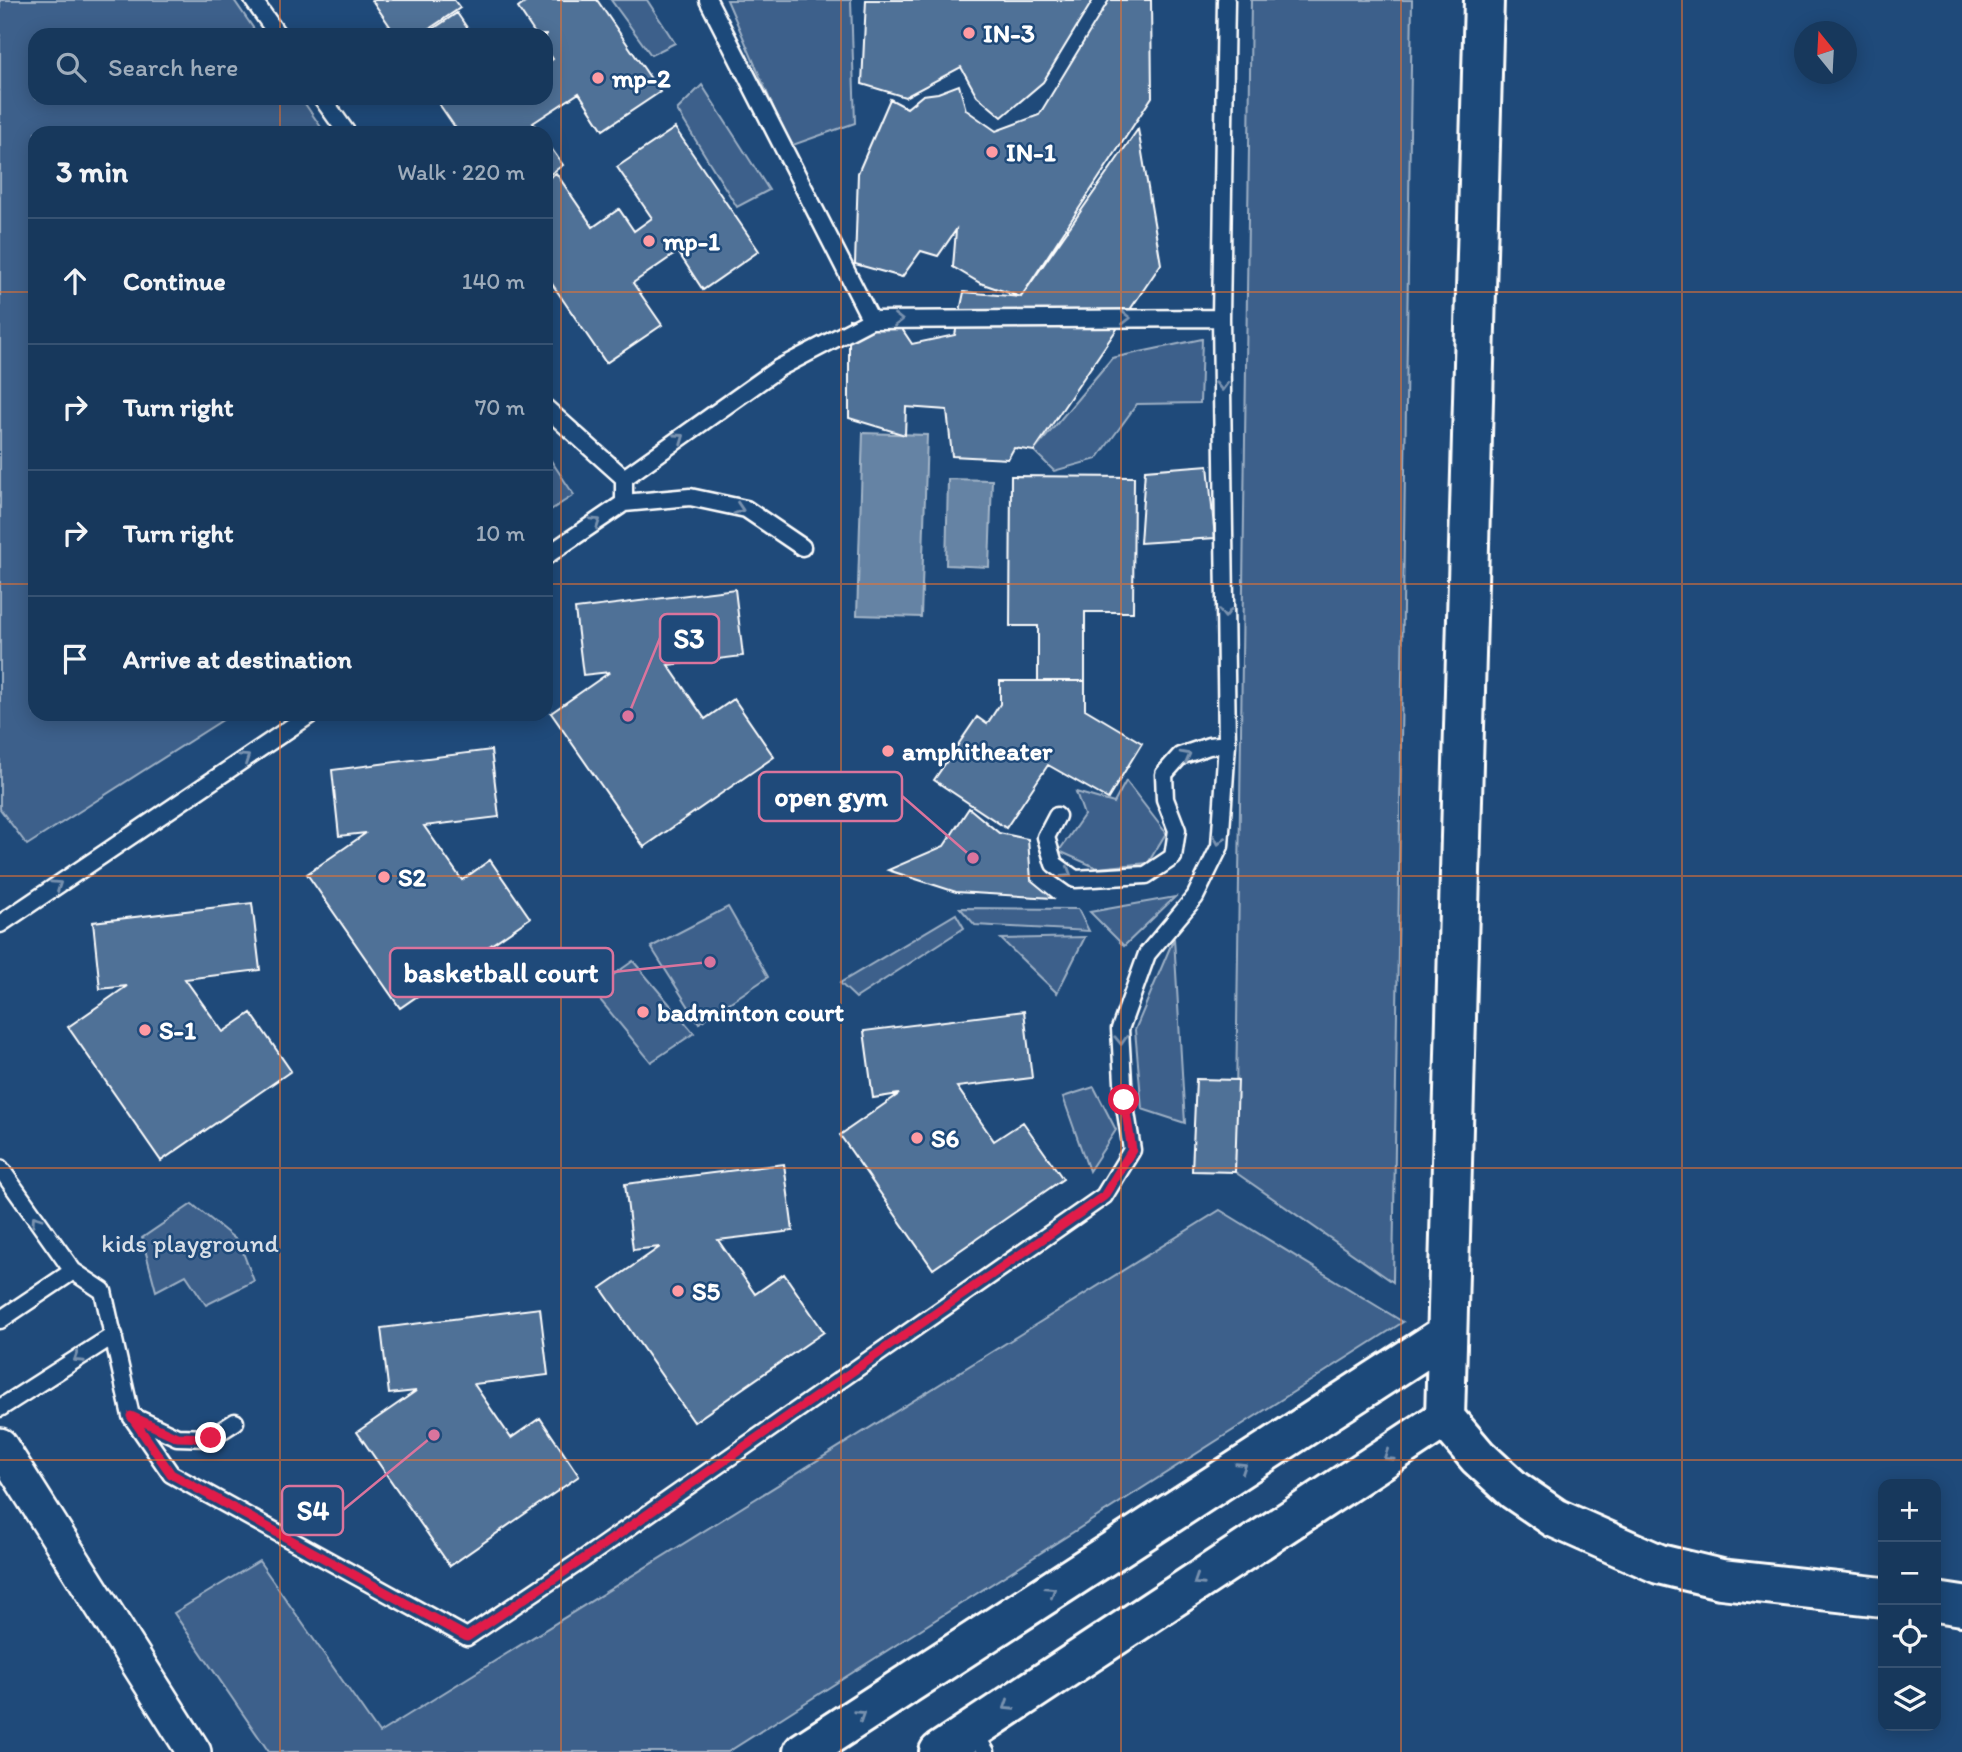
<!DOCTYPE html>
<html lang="en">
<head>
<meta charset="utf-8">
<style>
	body { margin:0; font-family:Itim,sans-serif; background:#203f62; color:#f1f3f6 }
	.controls { position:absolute; right:21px; bottom:21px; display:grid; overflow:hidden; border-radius:14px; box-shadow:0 4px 18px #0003 }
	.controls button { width:63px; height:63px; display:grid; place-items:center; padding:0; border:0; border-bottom:2px solid #365272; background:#17385c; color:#f1f3f6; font:35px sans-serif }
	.compass { position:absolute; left:1794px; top:21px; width:63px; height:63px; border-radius:50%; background:#17385c; box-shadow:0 4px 18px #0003; rotate:342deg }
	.stop { position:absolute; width:21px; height:21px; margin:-16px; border:5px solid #e11d48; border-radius:50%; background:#fff }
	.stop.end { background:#e11d48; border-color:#fff; box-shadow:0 2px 7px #0008 }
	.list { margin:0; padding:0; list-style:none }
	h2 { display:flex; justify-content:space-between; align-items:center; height:91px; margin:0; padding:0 28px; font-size:30px }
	h2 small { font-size:23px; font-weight:400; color:#9eacbb }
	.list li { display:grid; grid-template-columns:46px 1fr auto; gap:21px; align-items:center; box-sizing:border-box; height:126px; padding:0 28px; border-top:2px solid #365272 }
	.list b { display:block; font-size:26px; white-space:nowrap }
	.list em { font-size:23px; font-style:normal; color:#9eacbb }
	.icon { flex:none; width:38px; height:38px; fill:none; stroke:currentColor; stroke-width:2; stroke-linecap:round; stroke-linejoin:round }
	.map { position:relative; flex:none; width:1962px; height:1752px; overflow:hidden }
	.search { position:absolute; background:#17385c; box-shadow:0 4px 18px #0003; left:28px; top:28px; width:525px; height:77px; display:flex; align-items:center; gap:18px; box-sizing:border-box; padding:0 24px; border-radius:21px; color:#9eacbb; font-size:26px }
	.panel { position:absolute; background:#17385c; box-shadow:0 4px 18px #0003; left:28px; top:126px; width:525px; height:595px; border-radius:21px }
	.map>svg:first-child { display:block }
</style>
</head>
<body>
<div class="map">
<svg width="1962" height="1752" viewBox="0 0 1962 1752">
	<rect width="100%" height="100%" fill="#1f4a7a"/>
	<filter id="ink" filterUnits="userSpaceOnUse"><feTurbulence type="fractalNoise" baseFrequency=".0143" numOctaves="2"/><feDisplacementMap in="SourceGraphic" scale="14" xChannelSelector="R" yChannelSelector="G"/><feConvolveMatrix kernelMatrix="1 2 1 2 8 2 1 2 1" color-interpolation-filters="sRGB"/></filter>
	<g filter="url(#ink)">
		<path fill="#3c618b" stroke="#9eb0c5" stroke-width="2" d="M0 0H234L258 35H35V98H301L325 133H35V714H232L27 845 0 809Z
			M611 0H647L675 43 651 55Z
			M727 0H851L855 123 790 146Z
			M1251 0H1412L1393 1282 1235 1172Z
			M702 85 769 190 737 207 677 110Z
			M1202 339 1200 403 1137 404 1097 459 1054 471 1034 451 1112 358Z
			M546 453 574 495 546 513Z
			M1126 781 1166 833 1148 863 1097 868 1059 851 1084 815 1076 792 1114 803Z
			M1175 897 1124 946 1090 912Z
			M728 907 768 977 699 1023 651 947Z
			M960 908 1078 909 1089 931 975 925Z
			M956 914 964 928 856 998 840 983Z
			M1085 937 1057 993 1001 939Z
			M1174 938 1185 1123 1142 1109 1135 1030Z
			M633 961 694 1033 651 1062 592 990Z
			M1094 1087 1116 1130 1089 1171 1063 1097Z
			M192 1204 239 1242 254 1281 206 1305 186 1275 156 1291 142 1238Z
			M1220 1210 1403 1322 728 1752H269L174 1613 259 1561 379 1733Z"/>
		<path fill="#6583a4" stroke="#a3b5c8" stroke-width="2" d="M863 433 927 435 921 617 857 615Z
			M948 479 992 480 989 567 946 565Z"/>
		<path fill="#507197" stroke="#fff" stroke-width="2" d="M372 0H454L460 8 420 35H396Z
			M529 0H597L660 92 603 130 579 93 533 123 541 133H459L435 98H546V64L553 59 546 49V35H536L518 8Z
			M866 0H1093L1043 82 1002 117 977 96 961 67 905 97 862 84Z
			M1109 0H1151L1152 97 1021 297 980 283 953 267 956 230 938 256 921 251 902 277 855 264 858 173 890 99 907 108 923 95 938 93 959 85 966 110 996 131 1039 115Z
			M457 13 472 35H424Z
			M675 128 759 251 703 290 678 252 633 283 662 325 606 363 546 275V180L556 173 593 227 619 209 634 231 652 218 617 167Z
			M1138 129 1161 264 1034 451 1014 448 1008 459 952 456 947 410 906 407 905 435 849 418V319L902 329 912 344 955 335 964 292 1021 297Z
			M546 141 563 165 546 177Z
			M1208 465 1215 538 1140 543 1145 470Z
			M1011 476 1134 477 1133 612H1085V681H1038V626H1010Z
			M735 589 743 656 668 665 705 719 734 699 774 757 644 847 551 713 610 672 583 675 575 609Z
			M1000 681H1085V709L1142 743 1108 799 1048 765 1006 828 934 780 977 717 987 724 1000 704Z
			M491 750 499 817 424 826 462 880 490 860 530 918 400 1008 307 874 366 833 339 836 332 770Z
			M969 808 999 833 1028 839 1031 880 1053 898 956 892 888 870 944 846Z
			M252 903 260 970 185 979 223 1032 251 1013 291 1071 161 1161 68 1027 127 986 100 989 93 922Z
			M1024 1011 1032 1078 957 1087 994 1141 1023 1122 1063 1179 933 1269 840 1135 899 1094 873 1098 864 1031Z
			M1196 1079 1238 1080 1235 1172 1192 1171Z
			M784 1164 793 1231 718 1240 755 1294 784 1274 824 1332 694 1422 601 1288 660 1247 633 1250 625 1184Z
			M540 1308 548 1375 474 1384 511 1438 540 1418 579 1476 450 1566 357 1432 416 1391 389 1394 381 1328Z"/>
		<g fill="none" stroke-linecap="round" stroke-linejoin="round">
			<g stroke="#fff" stroke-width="21">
				<path id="lane" d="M253 0 278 35
					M708 0 871 320
					M322 98 347 133
					M546 408 624 478V503L546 556
					M624 478 779 368 871 320 1221 318
					M624 503 690 497 746 509 802 547
					M1057 816 1046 837 1054 864 1075 879 1146 875 1173 857 1177 830 1165 799 1164 774 1180 756 1209 746 1227 744
					M0 924 311 714
					M0 1168 73 1271 103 1291 131 1416 171 1474 467 1637 582 1560 1104 1196 1132 1150 1124 1100 1120 1029 1147 954 1195 897 1220 846 1227 744 1221 318 1226 0
					M0 1320 73 1271
					M0 1408 114 1335
					M132 1416 177 1437 210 1438 235 1422
					M972 1730 986 1752"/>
			</g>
			<g stroke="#fff" stroke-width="38">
				<path id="street" d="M0 1445 194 1752"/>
			</g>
			<g stroke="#fff" stroke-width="44">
				<path id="secondary" d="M1484 0 1445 1418 1478 1457 1514 1490 1555 1518 1659 1564 1721 1579 1883 1597
					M1936 1602 1962 1606
					M803 1752 1447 1334
					M939 1752 1445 1418"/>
			</g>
			<use href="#lane" stroke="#1f4a7a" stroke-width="16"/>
			<use href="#street" stroke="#1f4a7a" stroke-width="33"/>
			<use href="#secondary" stroke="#1f4a7a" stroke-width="38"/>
		</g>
		<defs><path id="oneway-chevron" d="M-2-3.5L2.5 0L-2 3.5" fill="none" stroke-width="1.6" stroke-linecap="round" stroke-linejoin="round" transform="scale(1.75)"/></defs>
		<g stroke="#7992af">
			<use href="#oneway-chevron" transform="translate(1126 318)"/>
			<use href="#oneway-chevron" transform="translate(898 320)"/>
			<use href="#oneway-chevron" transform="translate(1222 386) rotate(89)"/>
			<use href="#oneway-chevron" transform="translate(680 438) rotate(-35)"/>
			<use href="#oneway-chevron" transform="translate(739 509) rotate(18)"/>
			<use href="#oneway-chevron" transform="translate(596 522) rotate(-34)"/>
			<use href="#oneway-chevron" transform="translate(1225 613) rotate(89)"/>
			<use href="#oneway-chevron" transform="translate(1186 756) rotate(-28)"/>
			<use href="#oneway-chevron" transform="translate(245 758) rotate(-34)"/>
			<use href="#oneway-chevron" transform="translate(1219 840) rotate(100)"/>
			<use href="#oneway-chevron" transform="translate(1067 873) rotate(32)"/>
			<use href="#oneway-chevron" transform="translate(57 885) rotate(-34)"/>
			<use href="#oneway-chevron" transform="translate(1121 1040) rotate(88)"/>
			<use href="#oneway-chevron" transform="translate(36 1220) rotate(-125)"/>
			<use href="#oneway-chevron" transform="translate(78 1358) rotate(147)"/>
			<use href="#oneway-chevron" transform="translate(1388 1456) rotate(147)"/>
			<use href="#oneway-chevron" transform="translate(1242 1467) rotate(-33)"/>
			<use href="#oneway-chevron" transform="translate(1198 1581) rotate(147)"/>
			<use href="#oneway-chevron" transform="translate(1051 1591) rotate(-33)"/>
			<use href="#oneway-chevron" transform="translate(1008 1706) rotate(147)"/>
			<use href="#oneway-chevron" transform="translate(860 1715) rotate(-33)"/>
		</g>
	</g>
	<g fill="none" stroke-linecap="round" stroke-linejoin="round" filter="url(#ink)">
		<path stroke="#e11d48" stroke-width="9" d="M211 1438 177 1437 131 1416 171 1474 467 1637 582 1560 1104 1196 1132 1150 1124 1100"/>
	</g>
	<path fill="none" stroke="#eb7230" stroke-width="2" stroke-opacity="0.55" d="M280 0V35M561 0V1752M841 0V1752M1121 0V1752M1401 0V1752M1682 0V1752M280 98V133M0 292H35M546 292H1962M0 584H35M546 584H1962M280 714V1752M0 876H1962M0 1168H1962M0 1460H1962"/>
	<g fill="#ff9aa2" stroke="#1f4a7a" stroke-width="2.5">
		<circle cx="969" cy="33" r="7"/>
		<circle cx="598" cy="78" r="7"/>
		<circle cx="992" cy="152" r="7"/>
		<circle cx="649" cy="241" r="7"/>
		<circle cx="888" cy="751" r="7"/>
		<circle cx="384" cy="877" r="7"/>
		<circle cx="643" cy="1012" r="7"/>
		<circle cx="145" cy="1030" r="7"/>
		<circle cx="917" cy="1138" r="7"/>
		<circle cx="678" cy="1291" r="7"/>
	</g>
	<g text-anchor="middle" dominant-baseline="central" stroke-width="5" stroke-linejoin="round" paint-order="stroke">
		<g font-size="26" font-weight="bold" fill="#fff" stroke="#1f4a7a" text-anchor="start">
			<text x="983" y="33">IN-3</text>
			<text x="612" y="78">mp-2</text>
			<text x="1006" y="152">IN-1</text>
			<text x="663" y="241">mp-1</text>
			<text x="902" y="751">amphitheater</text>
			<text x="398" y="877">S2</text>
			<text x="657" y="1012">badminton court</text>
			<text x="159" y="1030">S-1</text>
			<text x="931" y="1138">S6</text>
			<text x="692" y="1291">S5</text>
		</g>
		<g font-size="26" fill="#d8dfe8" stroke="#1f4a7a">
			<text x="190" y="1243">kids playground</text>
		</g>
	</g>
	<path fill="none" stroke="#da749d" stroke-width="2.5" d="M628 716L660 638M973 858L902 796M710 962L613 972M434 1435L343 1510"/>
	<g fill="#da749d" stroke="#1f4a7a" stroke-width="2.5">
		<circle cx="628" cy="716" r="7"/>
		<circle cx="973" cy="858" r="7"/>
		<circle cx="710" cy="962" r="7"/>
		<circle cx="434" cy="1435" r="7"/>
	</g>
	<g fill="#1f4a7a" stroke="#da749d" stroke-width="2.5">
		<rect x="660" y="614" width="59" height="49" rx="7"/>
		<rect x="759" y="772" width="143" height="49" rx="7"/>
		<rect x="390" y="948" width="223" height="49" rx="7"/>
		<rect x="282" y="1486" width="61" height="49" rx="7"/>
	</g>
	<g font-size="28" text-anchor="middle" font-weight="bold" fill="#fff">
		<text x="689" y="648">S3</text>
		<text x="831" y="806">open gym</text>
		<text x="501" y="982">basketball court</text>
		<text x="313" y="1520">S4</text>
	</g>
</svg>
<div class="controls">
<button>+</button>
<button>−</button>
<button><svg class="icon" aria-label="locate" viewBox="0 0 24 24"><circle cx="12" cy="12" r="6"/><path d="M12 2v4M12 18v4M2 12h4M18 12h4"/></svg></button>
<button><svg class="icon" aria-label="layers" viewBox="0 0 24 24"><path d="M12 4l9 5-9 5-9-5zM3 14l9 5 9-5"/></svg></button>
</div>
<svg class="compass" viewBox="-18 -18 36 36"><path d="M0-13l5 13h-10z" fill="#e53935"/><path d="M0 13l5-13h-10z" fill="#9eacbb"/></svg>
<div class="stop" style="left:1124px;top:1100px"></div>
<div class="stop end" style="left:211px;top:1438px"></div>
<div class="search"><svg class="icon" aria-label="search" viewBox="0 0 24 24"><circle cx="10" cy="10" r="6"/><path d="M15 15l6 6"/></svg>Search here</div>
<section class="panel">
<h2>3 min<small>Walk · 220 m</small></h2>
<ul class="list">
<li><svg class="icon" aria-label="ahead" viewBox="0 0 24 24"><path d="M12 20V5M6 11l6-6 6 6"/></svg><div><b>Continue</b></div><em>140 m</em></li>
<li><svg class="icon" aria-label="right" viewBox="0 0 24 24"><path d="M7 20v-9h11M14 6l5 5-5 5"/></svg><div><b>Turn right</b></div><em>70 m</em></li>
<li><svg class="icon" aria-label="right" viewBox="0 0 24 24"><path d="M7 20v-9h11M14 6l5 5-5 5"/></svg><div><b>Turn right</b></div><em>10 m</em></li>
<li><svg class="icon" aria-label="arrive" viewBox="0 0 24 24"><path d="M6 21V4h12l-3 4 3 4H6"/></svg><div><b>Arrive at destination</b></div></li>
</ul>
</section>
</div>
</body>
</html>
